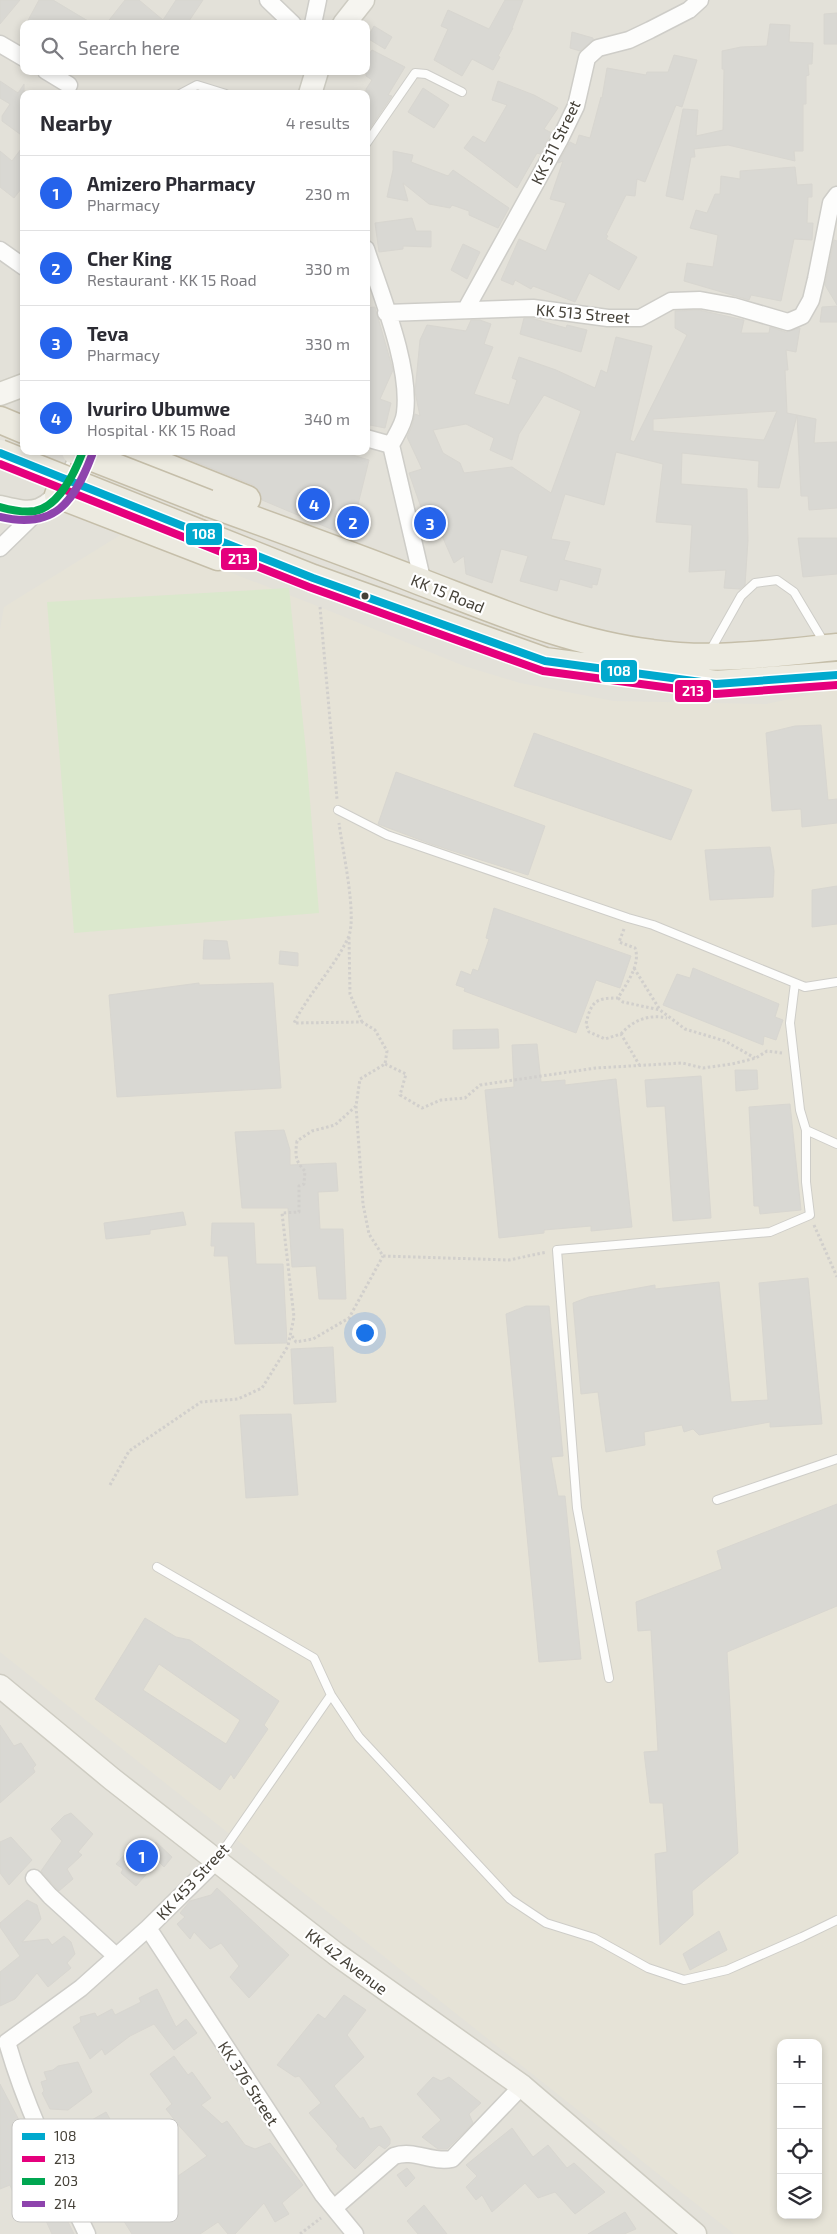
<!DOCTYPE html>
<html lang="en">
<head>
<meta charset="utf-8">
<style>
	body { margin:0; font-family:"Exo 2",sans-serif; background:#f2f2f3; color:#2b2b33 }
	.controls { position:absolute; right:15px; bottom:15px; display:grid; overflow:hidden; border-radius:10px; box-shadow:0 2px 8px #0003 }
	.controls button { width:45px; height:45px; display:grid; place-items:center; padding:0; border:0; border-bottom:1px solid #e1e1e2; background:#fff; color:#2b2b33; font:25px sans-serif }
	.you { position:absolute; left:364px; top:1332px; width:18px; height:18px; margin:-12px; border:4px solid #fff; border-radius:50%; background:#1a73e8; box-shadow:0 0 0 8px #1a73e833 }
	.badge { display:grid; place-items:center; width:32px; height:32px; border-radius:50%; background:#2563eb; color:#fff; font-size:16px; font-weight:700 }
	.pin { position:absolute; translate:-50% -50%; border:2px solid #fff; box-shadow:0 1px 5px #0006 }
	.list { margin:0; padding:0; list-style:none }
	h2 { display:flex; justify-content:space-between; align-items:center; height:65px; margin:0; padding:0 20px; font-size:21px }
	h2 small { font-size:16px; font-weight:400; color:#7c7c81 }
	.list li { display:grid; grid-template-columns:32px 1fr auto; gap:15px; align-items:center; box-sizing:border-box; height:75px; padding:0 20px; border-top:1px solid #e1e1e2 }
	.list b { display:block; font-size:19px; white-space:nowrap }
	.list p { margin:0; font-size:16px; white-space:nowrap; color:#7c7c81 }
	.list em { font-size:16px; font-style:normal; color:#7c7c81 }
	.icon { flex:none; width:28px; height:28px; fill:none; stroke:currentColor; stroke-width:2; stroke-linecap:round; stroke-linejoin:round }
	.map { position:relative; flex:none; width:837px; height:2234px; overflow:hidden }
	.search { position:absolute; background:#fff; box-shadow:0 2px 8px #0003; left:20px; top:20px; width:350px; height:55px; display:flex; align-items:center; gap:12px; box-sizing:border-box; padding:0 18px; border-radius:10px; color:#7c7c81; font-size:19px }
	.panel { position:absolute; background:#fff; box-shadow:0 2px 8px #0003; left:20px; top:90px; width:350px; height:365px; border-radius:10px }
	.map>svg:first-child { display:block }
</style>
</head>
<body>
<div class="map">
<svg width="837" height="2234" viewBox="0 0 837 2234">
	<rect width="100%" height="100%" fill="#f0efea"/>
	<path fill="#e3e1d9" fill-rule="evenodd" d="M0 0H837V2234H0ZM24 24H366V71H24ZM24 94H366V451H24ZM781 2043H818V2215H781Z"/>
	<path fill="#e6e3d7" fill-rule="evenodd" d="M125 532 320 607 464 666 520 683 614 701 766 704 837 689V2234H734L0 1652V629L4 607ZM781 2043H818V2215H781Z"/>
	<path fill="#dbe8cd" d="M289 588 306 751 319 913 74 933 47 602Z"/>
	<path fill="#d9d8d3" stroke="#d8d6d0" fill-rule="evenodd" d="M0 0H20L0 24Z
		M39 0H53L93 24H26Z
		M125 0H139L163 20 176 0H203L187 24H106Z
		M505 0H523L512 28H513L498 56 500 57 493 70 472 59 462 76 434 60 448 29 441 26 448 10 489 29Z
		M837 13V44H824V14Z
		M770 24 790 25 789 42 813 43 812 64H808L809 75 806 76V104H803V151H794L795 161 728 145 694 149 695 157H691L683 200 666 196 683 109 698 110 696 136 723 130 724 69H722V51L741 47 767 46Z
		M374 26 392 37 385 49 367 38Z
		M572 32 593 38V40L580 51 570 48Z
		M372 50 405 67 388 95 392 96 366 134V89L372 80 366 76V58Z
		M674 55 697 60 682 107 676 105 645 182 637 179 635 196 626 195 606 235 608 236 606 239 637 257 619 290 589 273 575 302 533 286 531 289 515 280 513 285 501 280 519 239 546 251 566 203 550 199 563 161 558 163 570 142 576 145 579 135 590 138 601 97 602 98 607 68 646 75 647 72H668Z
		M0 81 18 93 24 84V137L2 121V116L10 104 0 98Z
		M498 81 534 95 558 108 544 129 552 133 550 136 540 154 537 153 517 188 464 148 473 136 485 143 507 105 492 100Z
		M423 88 449 105 434 128 408 112Z
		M24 145V185L14 198 0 187V151L12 161Z
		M393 151 413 155 411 162 448 176 453 170 509 208 498 228 469 215V211L452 205 450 208 429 204 403 183 408 201 387 197 393 170Z
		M795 167 797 185 812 184V197H808L807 223H813L812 240 794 239 781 301 751 295 749 300 684 281 687 263 713 267 718 235 690 228 696 210 707 213 715 194H720L721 176 740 179V171Z
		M412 218 416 231H431V247L403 246V249L379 252 375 223Z
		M834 240 837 241V305L825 285Z
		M463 244 480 252 467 279 451 270Z
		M837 306V322H820L822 307Z
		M375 307 393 370 380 399 391 403 385 428 370 425 369 428H366V308Z
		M699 310 744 320 741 333H769L770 327 786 332 800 328 796 352 786 350 788 370H785L787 413 797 415 779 488 758 487 759 461 682 453 681 484 747 489 748 540 745 585 740 589 724 588 726 570 689 572 692 525 656 522 663 464 616 452 604 505 565 494 551 539 570 542 564 560 601 569 597 585 592 584V588L560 579 557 591 520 581 528 556 501 549 492 583 466 574 464 556 454 563 435 520 432 522 426 507 422 510 409 473 422 469 407 437 412 426 415 414 420 416 415 392 420 340 427 325 466 331 471 320H480L491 324 484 344 493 347 474 394 509 405 517 380 512 378 519 357 556 370 595 388 601 370 607 373 616 337 652 346 630 440 634 442 687 335 675 328V311ZM544 395 581 411 551 493 512 467 464 473 460 463 443 453 433 430 466 424 494 438 490 450 512 460 519 434ZM777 411 764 440 653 431V419Z
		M524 318H531L566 328 567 325 587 330 581 352 520 334Z
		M797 415 816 419 814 443 837 442V508L809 510 808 496H801Z
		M168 451H339L369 460 350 537 262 500 259 490 253 485Z
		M798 538H837V574L803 577Z
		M821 725 828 800 837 799V823L802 827 801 809 772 811 766 733 795 726Z
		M534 733 692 790 671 840 514 786Z
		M396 772 545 826 528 875 431 844 378 824Z
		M770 847 774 871 773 897 710 900 705 850Z
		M837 886V924L812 927V890Z
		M494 908 631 956 620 988 596 980 576 1033 464 991 465 988 456 985 461 971 471 975 473 969 478 971 489 939 486 938Z
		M204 940 227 941 230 959H203Z
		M280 951 298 953V966L279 964Z
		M693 968 779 1004 775 1017 783 1020 776 1040 764 1036 763 1045 663 1005 677 974 690 978Z
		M199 983V985L273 983 281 1088 117 1097 109 995Z
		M498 1029 499 1048 453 1049V1030Z
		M537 1044 541 1082 565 1080V1085L616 1079 632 1227 591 1231V1226L544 1230V1233L499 1238 485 1090 514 1087 512 1045Z
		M735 1070H757L758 1089 736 1091Z
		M701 1076 711 1218 673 1221 665 1106 647 1107 645 1080Z
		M790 1104 801 1210 760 1214 759 1206H754L749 1107Z
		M284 1130 290 1150V1165L336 1163 338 1191 318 1192 320 1229H343L346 1299H319L316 1266 292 1267 288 1208H242L235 1132Z
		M183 1212 186 1225 150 1230V1234L106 1239 104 1223Z
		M212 1223H254L256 1264H283L287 1343 235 1344 228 1256H214L215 1246H211Z
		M808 1278 822 1424 770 1427V1422L699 1435 693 1429 684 1432 682 1425 644 1432 645 1445 606 1452 598 1392 581 1394 573 1303 589 1297 655 1285V1289L719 1282 731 1402 768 1400 759 1283Z
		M526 1306H549L563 1456 551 1457 558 1496H565L581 1659 539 1662 506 1314Z
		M333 1347 336 1402 294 1404 291 1349Z
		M291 1414 298 1495 246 1498 240 1415Z
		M837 1504V1606L727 1652 738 1853 692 1891 693 1915 660 1945 655 1854 667 1852 663 1803H650L644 1752 658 1751 651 1630 638 1631 636 1602 722 1569 717 1551Z
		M145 1618 176 1637 190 1640 279 1701 264 1725 268 1729 234 1779 231 1774 220 1790 95 1699ZM159 1664 240 1720 226 1744 143 1690Z
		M0 1725 14 1746 21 1743 36 1765 33 1768 35 1772 0 1803Z
		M71 1813 93 1834 78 1852 82 1855 67 1869 73 1879 59 1891 41 1871 62 1841 51 1829 64 1816Z
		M11 1837 32 1860 9 1885 0 1873V1842Z
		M156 1842 172 1857 164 1867 158 1861 136 1886 121 1873 123 1869 116 1864 127 1852 134 1849 141 1857Z
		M217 1888 289 1955 249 1998 230 1977 239 1966 221 1943 210 1949 194 1932 190 1939 177 1924 185 1917 180 1913 190 1901 211 1895Z
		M27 1900 37 1905 41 1919 22 1942 48 1939 52 1945 64 1936 71 1942 75 1954 67 1963 71 1968 48 1987 37 1973 15 1999 0 2006V1972L20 1956 0 1927V1923Z
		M719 1931 727 1950 690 1970 683 1954Z
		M157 1989 176 2027 186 2019 197 2033 174 2050 154 2024 130 2036 105 2055 102 2049 90 2059 73 2027 81 2022 80 2017 95 2013 97 2017 112 2009 115 2015 141 2002 139 1998Z
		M344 1995 366 2010 347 2035 364 2057 334 2086 360 2119 363 2117 370 2129 381 2126 390 2139V2144L385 2149 379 2145 355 2169 336 2149 338 2146 309 2113 321 2103 299 2076 295 2077 277 2065 318 2014 325 2019Z
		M174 2056 188 2075 192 2072 211 2098 201 2105 222 2124 227 2121 245 2145 255 2149 270 2143 303 2185 282 2203 289 2214 275 2222 264 2203 235 2234H228L218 2222 200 2234H132L115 2207 111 2209 104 2194 108 2192 100 2176 108 2172 81 2126 106 2112 139 2171 156 2168 165 2185 207 2156 181 2128 166 2109 172 2104 150 2074Z
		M78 2062 92 2092 68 2110 50 2109 42 2093 44 2091 41 2082 47 2080 44 2072 53 2070 58 2066Z
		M433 2077 441 2081 449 2077 481 2103 469 2114 473 2123 447 2149H438L422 2137 441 2120 417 2094Z
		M0 2084 29 2139 23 2143 31 2155 37 2152 40 2157 46 2170 44 2174 74 2234H52L38 2203 28 2207 23 2193 15 2197 10 2185 0 2189Z
		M512 2128 533 2157 548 2145 567 2168 574 2163 605 2192 575 2214 555 2192 538 2198 525 2183 492 2212 482 2195 476 2200 466 2187 477 2176 466 2165Z
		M407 2168 415 2178 406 2187 397 2175Z
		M424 2205 447 2234H418L407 2221Z
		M625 2212 636 2229 624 2234H588Z"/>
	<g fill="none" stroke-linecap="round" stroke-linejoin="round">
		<g stroke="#cecdc8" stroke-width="10">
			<path id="service" d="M180 94 197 85 226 94
				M366 144 415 73 426 74 462 92
				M710 651 741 596 755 583 777 580 794 592 825 644
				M338 810 387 835 628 918 653 925 805 987 837 982
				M795 983 790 1023 800 1110 806 1130 837 1144
				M717 1500 837 1459
				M157 1567 314 1658 331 1695 218 1858
				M609 1678 577 1508 557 1250 770 1232 810 1215 806 1182V1130
				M331 1695 359 1737 510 1899 546 1923 594 1938 648 1968 684 1980 727 1970 802 1937 837 1920"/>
		</g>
		<g stroke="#cecdc8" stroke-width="19">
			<path id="minor" d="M268 0 293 24
				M313 24 318 0
				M0 44 24 58
				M46 71 69 85
				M366 249C381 295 411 366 405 413 404 424 396 435 391 445
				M0 250 24 267
				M466 309 559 141 576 106 587 58 598 48 629 40 650 30 689 10 700 0
				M386 313 533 308 608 318H640L671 301 700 300 733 306 788 322 802 316 811 300 816 279 831 203 837 195
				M366 438 391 445 423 583
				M0 548 39 510
				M34 1878 50 1896 116 1956
				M148 1928 323 2195 355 2234
				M334 2208 394 2156C414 2149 431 2163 452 2159L522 2086
				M87 2234C57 2171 26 2109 7 2042L81 1988 148 1928 217 1860"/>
		</g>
		<g stroke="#ceccc2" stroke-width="25">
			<path id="secondary" d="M344 24 363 0
				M310 94 317 71
				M0 394 24 385
				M0 507C13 510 26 514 39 510 60 502 76 471 83 451
				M0 1686 112 1779 336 1954 522 2086 695 2234"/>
		</g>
		<g stroke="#c5bea9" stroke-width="29">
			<path id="trunk" d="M0 420 24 430
				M127 451 247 499
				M58 495 218 557
				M208 503C280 529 351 555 421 582 497 611 571 643 652 653 713 662 776 653 837 647
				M200 533 313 578 545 661 716 684 837 675"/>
		</g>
		<path stroke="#d1cfcc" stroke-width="3" stroke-dasharray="2.5 2.5" stroke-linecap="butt" d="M320 607 337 799
			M624 929 619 942 635 948C641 964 627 983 618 998 596 998 591 1001 586 1024L589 1032 605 1039 621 1034 640 1066
			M349 937 350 994 362 1022
			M634 968 660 1010
			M618 998 623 1002 660 1010 685 1029 725 1041 755 1058
			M621 1034C633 1020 649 1014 667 1018
			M385 1064 406 1074 400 1095 422 1108 441 1100 465 1098 480 1085 596 1068 682 1063 703 1068 732 1064 756 1058 767 1051 782 1053
			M356 1106 363 1204 369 1234 383 1256 509 1260 547 1252
			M814 1225 837 1277
			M292 1336 296 1342 313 1339 349 1318 383 1256
			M110 1485 129 1451 201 1402 238 1399 262 1388 288 1346 294 1317 282 1213 299 1212V1186L304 1184 305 1171C295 1161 295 1155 297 1141L312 1131 335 1125 356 1106 360 1079 385 1064 387 1051 375 1030 362 1022 294 1023C309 993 334 968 348 938 358 918 342 848 339 823
			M300 2234 321 2218"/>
		<use href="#service" stroke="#fdfdfc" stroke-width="8"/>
		<use href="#minor" stroke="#fdfdfc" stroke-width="16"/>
		<use href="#secondary" stroke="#f6f5f0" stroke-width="22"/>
		<use href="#trunk" stroke="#eceae0" stroke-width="26"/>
		<g stroke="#c5bea9" stroke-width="29" stroke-linecap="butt">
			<path id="trunk-bridge" d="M75 451 208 503
				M0 453 200 533"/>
		</g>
		<use href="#trunk-bridge" stroke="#eceae0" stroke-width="26"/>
		<g stroke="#fff" stroke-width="11">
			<path id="bus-1" d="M0 453 313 578 545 661 716 684 837 675"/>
		</g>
		<g stroke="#fff" stroke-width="11">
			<path id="bus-2" d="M0 464 309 587 543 671 716 694 837 685"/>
		</g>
		<g stroke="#fff" stroke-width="11">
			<path id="bus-3" d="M0 507C11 510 23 513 35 511 60 506 75 472 83 451"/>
		</g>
		<g stroke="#fff" stroke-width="11">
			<path id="bus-4" d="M0 517C55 530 74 502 92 455"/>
		</g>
		<use href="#bus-1" stroke="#00a9ce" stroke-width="8"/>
		<use href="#bus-2" stroke="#e5007d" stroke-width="8"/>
		<use href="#bus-3" stroke="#00a651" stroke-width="8"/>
		<use href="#bus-4" stroke="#8e44ad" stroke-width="8"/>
	</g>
	<circle fill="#454138" stroke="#fff" stroke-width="2" cx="365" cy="596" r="4.5"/>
	<g text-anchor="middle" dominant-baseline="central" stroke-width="4.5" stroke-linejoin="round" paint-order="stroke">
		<g font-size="16" fill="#454138" stroke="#fff">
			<text transform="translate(555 142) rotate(-64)">KK 511 Street</text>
			<text transform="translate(583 313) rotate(5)">KK 513 Street</text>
			<text transform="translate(448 593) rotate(22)">KK 15 Road</text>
			<text transform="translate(192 1881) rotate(-47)">KK 453 Street</text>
			<text transform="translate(347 1961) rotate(37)">KK 42 Avenue</text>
			<text transform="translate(249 2083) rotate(57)">KK 376 Street</text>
		</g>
	</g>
	<rect x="12" y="2119" width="166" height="103" rx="8" fill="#fff" stroke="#c7c6c3" stroke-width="1"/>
	<rect x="22" y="2133" width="23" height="7" fill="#00a9ce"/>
	<rect x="22" y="2156" width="23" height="6" fill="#e5007d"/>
	<rect x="22" y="2178" width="23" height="7" fill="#00a651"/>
	<rect x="22" y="2201" width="23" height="6" fill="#8e44ad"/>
	<g font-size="14" fill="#454138">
		<text x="54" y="2141">108</text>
		<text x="54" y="2164">213</text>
		<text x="54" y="2186">203</text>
		<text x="54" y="2209">214</text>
	</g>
	<g stroke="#fff" stroke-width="2">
		<rect x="185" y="522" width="38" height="24" rx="5" fill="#00a9ce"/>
		<rect x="220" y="547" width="38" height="24" rx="5" fill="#e5007d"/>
		<rect x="600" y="659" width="38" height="24" rx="5" fill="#00a9ce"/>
		<rect x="674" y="679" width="38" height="24" rx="5" fill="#e5007d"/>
	</g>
	<g font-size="14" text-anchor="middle" font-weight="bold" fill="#fff">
		<text x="204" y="539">108</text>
		<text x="239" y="564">213</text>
		<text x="619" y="676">108</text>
		<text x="693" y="696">213</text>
	</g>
</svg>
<div class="controls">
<button>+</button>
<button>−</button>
<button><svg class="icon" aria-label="locate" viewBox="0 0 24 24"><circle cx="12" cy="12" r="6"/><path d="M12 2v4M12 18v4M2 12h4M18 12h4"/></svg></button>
<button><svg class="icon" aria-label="layers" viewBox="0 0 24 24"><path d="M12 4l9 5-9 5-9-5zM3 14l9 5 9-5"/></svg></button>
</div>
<div class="you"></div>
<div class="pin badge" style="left:142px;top:1856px">1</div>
<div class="pin badge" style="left:353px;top:522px">2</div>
<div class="pin badge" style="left:430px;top:523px">3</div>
<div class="pin badge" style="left:314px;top:504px">4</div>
<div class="search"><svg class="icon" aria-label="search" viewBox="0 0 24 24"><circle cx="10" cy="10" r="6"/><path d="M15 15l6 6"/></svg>Search here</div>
<section class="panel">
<h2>Nearby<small>4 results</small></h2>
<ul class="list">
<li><span class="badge">1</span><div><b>Amizero Pharmacy</b><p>Pharmacy</p></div><em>230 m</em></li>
<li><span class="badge">2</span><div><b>Cher King</b><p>Restaurant · KK 15 Road</p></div><em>330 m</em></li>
<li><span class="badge">3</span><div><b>Teva</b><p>Pharmacy</p></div><em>330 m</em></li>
<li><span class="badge">4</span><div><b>Ivuriro Ubumwe</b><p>Hospital · KK 15 Road</p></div><em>340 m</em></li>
</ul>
</section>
</div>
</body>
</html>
